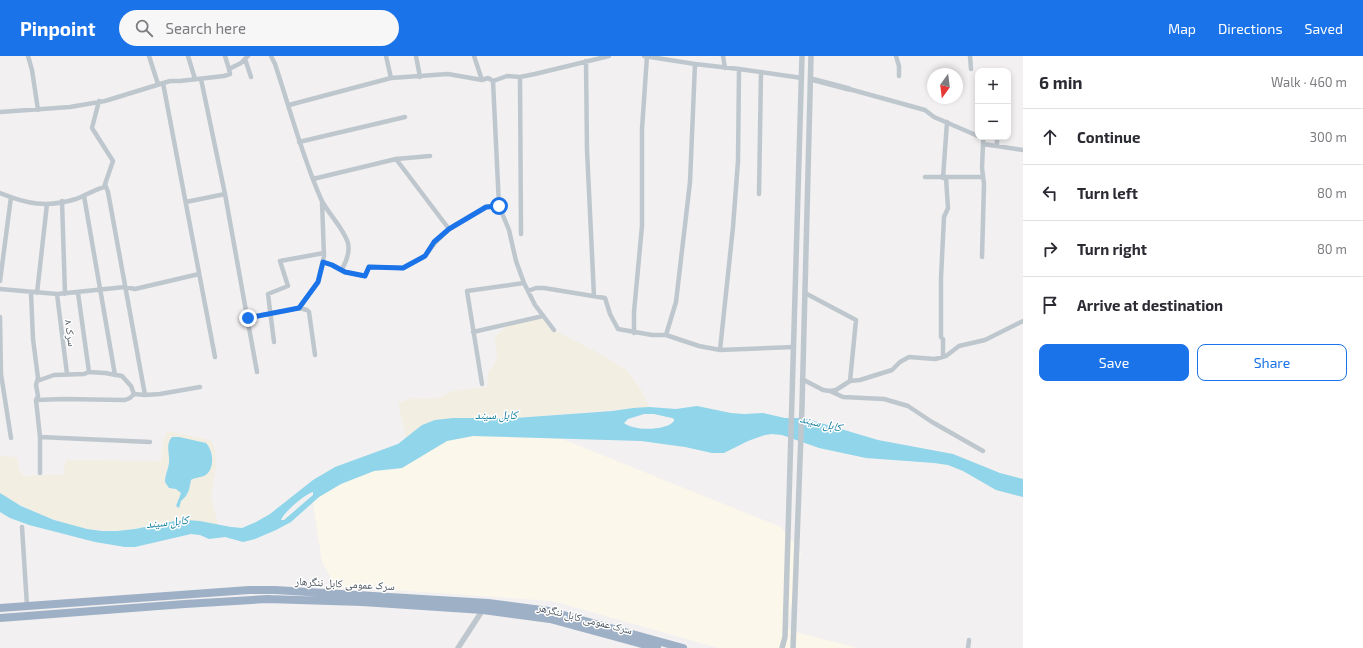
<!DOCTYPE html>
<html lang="en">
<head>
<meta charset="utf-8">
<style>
	body { margin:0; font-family:"Exo 2","Noto Naskh Arabic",sans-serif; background:#f7f7f7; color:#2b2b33 }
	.controls { position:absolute; right:12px; top:12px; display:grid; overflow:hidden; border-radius:8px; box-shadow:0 2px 6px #0003 }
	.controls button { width:36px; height:36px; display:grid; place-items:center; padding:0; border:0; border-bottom:1px solid #e1e1e2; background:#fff; color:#2b2b33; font:20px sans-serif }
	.compass { position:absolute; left:927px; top:12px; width:36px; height:36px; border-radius:50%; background:#fff; box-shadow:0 2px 6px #0003; rotate:194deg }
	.stop { position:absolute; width:12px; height:12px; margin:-9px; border:3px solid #1a73e8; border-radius:50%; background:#fff }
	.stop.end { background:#1a73e8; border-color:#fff; box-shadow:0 1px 4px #0008 }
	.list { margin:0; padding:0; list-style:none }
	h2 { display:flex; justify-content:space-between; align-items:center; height:52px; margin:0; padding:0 16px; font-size:17px }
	h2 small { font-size:13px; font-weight:400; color:#7c7c81 }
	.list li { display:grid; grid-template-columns:26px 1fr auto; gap:12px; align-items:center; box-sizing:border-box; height:56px; padding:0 16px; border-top:1px solid #e1e1e2 }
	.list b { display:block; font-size:15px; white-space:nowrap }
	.list em { font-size:13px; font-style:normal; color:#7c7c81 }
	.actions { display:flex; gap:8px; padding:12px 16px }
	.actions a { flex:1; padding:9px 0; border:1px solid #1a73e8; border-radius:8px; text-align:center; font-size:14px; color:#1a73e8 }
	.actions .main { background:#1a73e8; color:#fff }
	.icon { flex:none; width:22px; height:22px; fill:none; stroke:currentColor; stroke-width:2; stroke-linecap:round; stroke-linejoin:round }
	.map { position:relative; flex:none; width:1023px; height:592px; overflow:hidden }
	header { display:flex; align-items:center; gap:24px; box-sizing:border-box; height:56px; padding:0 20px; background:#1a73e8; color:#fff }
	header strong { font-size:19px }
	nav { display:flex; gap:22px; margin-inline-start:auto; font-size:14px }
	.search { width:280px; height:36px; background:#f7f7f7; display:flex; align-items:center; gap:10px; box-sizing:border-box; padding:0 14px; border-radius:22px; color:#7c7c81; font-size:15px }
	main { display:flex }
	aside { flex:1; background:#fff }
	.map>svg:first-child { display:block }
</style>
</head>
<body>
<header>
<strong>Pinpoint</strong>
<div class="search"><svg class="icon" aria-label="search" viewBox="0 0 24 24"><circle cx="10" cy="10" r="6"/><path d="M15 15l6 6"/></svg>Search here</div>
<nav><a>Map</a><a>Directions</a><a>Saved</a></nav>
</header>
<main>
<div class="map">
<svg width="1023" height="592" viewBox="0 0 1023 592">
	<rect width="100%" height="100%" fill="#f2f0f0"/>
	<path fill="#fcf7eb" d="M473 380 562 383 781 471 801 496 787 572 799 577 858 592H718L552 545 351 531 327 534 331 522 322 506 313 446 327 435 341 428 374 415 398 413 447 385Z"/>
	<path fill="#f3eee2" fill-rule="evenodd" d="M543 260 554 274 598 297 627 314 641 334 649 351 515 362H453L435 364 422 369 406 382 398 347 413 342 425 343 438 342 453 335 487 331 488 317C500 303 497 298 495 281L506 270Z
		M167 375 211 384 215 394 216 410 211 441 218 469C196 464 176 464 154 468 147 470 140 472 133 473 98 478 70 471 38 457 25 451 12 446 0 437V400L17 401 19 414 23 420 63 419 66 404 161 405 163 385ZM169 407 204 420 197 421 191 424 189 434 186 440 181 445 179 452 176 449 181 437C178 432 174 432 169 432L165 420Z"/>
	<path fill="#90d5e9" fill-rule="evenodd" d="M697 350 731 357 744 358 763 357 785 362H804L878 384 953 398 1000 417 1023 423V441L996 434 963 415 948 409 934 407 866 402 819 392 782 379 772 378 765 379 748 385 724 397H712L685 391 641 385 473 380 447 385 402 412 374 415 341 428 319 441 291 466 276 474 255 483 243 486 225 481 209 483 200 479 191 478 135 491H125L95 486 29 469 10 462 0 456V437L21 450 54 464 87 473 102 475H117L135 473 175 465 187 464 200 465 231 471 242 472 256 466 270 458 313 424 335 411 398 388 422 369 435 364 453 362H515L612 355 633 352 649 351 676 353ZM644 358H654L672 362 674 363V365C667 375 633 375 624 367L628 363ZM313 436V439L284 464H281C284 456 305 438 313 436Z
		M172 381H179L206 387C214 395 215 415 204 420 199 422 196 421 191 424L189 434 186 440 181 445 179 452 176 450 181 437 176 433 169 432 165 426C165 419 168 414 169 407 170 398 165 389 172 381Z"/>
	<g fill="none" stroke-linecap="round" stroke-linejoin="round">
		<path stroke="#bfc7ce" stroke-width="4.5" d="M28 0 32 14 38 54
			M149 0 158 28
			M188 0 195 23
			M225 0 229 13
			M271 0 275 8C290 53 302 100 321 143 328 158 343 171 348 187 350 196 346 206 342 213
			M386 0 391 22
			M416 0 420 21
			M474 0 482 24
			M644 0 695 8 739 13 802 22
			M723 0 725 12
			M896 0 899 10V20
			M970 0 971 13
			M245 3 251 21
			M586 5 587 94 594 240
			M520 21 521 178
			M201 23 225 138 257 316
			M493 25 499 150 509 174 516 205 524 227 535 249 554 274
			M163 27 215 301
			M849 33 925 54 934 61 978 80
			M289 49 391 22 448 18 482 24 488 22 493 25 507 20 520 21 535 18 609 0
			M0 56 70 51 105 45 170 25H180L224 20 230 18 229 13 241 7 248 0
			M981 81 983 82V88L1023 94
			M299 86 405 61
			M997 90V81
			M396 103 449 173
			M925 121H983
			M943 122 947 66
			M313 123 396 103 430 100
			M105 128 108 136 145 339
			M0 137C27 148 47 152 76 143 86 139 94 134 104 131L113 105 92 72 99 45
			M759 138 761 16
			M84 140 115 319
			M62 145 65 238
			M186 146 225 138
			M982 201 984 128 982 112 983 88
			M323 206 332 209 345 216 365 220 369 211 403 212 425 200 435 187 449 173 487 151 499 150
			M0 225 11 141
			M0 233 57 238 125 231 135 233 199 218
			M528 235 536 232H544L605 242 610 258 618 273 652 279H666L699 290 720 294 794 291
			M31 237 33 283 38 322 36 329 38 340 36 344 40 381V417
			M37 237 47 148
			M78 237 89 316
			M805 237 856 264 850 325
			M57 238 67 318
			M299 252 318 226 324 200 322 146
			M0 261 1 318 11 382
			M247 262 299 252 307 254 309 256 315 299
			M473 276 543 260
			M634 277V256L642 170V73L647 0
			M666 279 676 246 690 126 695 8
			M274 286 268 238 288 230 280 205 324 197
			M720 294 733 171 738 105 739 13
			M943 301V283L941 281V222L944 161 948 152 946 122
			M802 323 823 334 830 335 843 341 884 343 908 350 932 366 983 395
			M37 325 54 319 84 318 89 316 105 317 122 320 131 330 134 338
			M482 328 467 235 524 227
			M830 335 836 334 850 325 860 324 892 314 900 306 909 301 935 303 946 300 959 290 985 284 1023 265
			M36 344 63 343 125 344 130 342 134 338 145 339 160 338 200 331
			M40 381 150 386
			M22 471 27 550
			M968 592 969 584"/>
		<path stroke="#bfc7ce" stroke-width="5.5" d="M811 23 849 33
			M458 592 484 552
			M782 592 785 581 802 0
			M793 592 802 351 811 0"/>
		<path stroke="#9eb0c6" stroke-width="8" d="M0 552 249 534H275L488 547 549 555 683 592
			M0 562 185 548 267 543 362 546 483 554 550 563 657 592"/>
	</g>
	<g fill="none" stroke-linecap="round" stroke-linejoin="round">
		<path stroke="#1a73e8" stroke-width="5" d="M248 262 299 252 318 226 323 206 332 209 345 216 365 220 369 211 403 212 425 200 434 186 449 173 486 151 499 150"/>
	</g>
	<g text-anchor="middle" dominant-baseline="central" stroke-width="3" stroke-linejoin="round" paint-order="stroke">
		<g font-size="11" fill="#49535d" stroke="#fff">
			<text transform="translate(71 277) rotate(82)">سرک ۸</text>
			<text transform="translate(345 527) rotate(3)">سرک عمومی کابل ننگرهار</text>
			<text transform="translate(585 562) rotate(14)">سرک عمومی کابل ننگرهر</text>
		</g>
		<g font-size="12" font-style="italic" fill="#127f9f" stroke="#fff">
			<text x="496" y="358">کابل سيند</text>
			<text transform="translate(821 366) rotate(13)">کابل سيند</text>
			<text transform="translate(167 465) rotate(-6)">کابل سيند</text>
		</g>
	</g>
</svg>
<div class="controls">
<button>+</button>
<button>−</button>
</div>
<svg class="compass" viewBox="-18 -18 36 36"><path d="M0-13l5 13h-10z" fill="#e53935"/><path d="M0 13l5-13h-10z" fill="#7c7c81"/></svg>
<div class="stop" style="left:499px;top:150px"></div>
<div class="stop end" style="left:248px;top:262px"></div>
</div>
<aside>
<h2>6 min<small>Walk · 460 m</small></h2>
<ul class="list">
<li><svg class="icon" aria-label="ahead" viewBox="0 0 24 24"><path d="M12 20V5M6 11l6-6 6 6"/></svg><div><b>Continue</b></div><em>300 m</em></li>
<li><svg class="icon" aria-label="left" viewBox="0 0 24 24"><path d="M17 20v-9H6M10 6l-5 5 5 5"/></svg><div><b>Turn left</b></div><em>80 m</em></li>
<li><svg class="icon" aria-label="right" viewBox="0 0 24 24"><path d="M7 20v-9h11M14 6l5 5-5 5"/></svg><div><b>Turn right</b></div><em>80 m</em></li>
<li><svg class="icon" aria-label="arrive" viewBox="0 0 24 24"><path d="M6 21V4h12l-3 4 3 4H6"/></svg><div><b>Arrive at destination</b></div></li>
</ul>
<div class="actions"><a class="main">Save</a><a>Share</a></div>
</aside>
</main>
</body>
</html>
